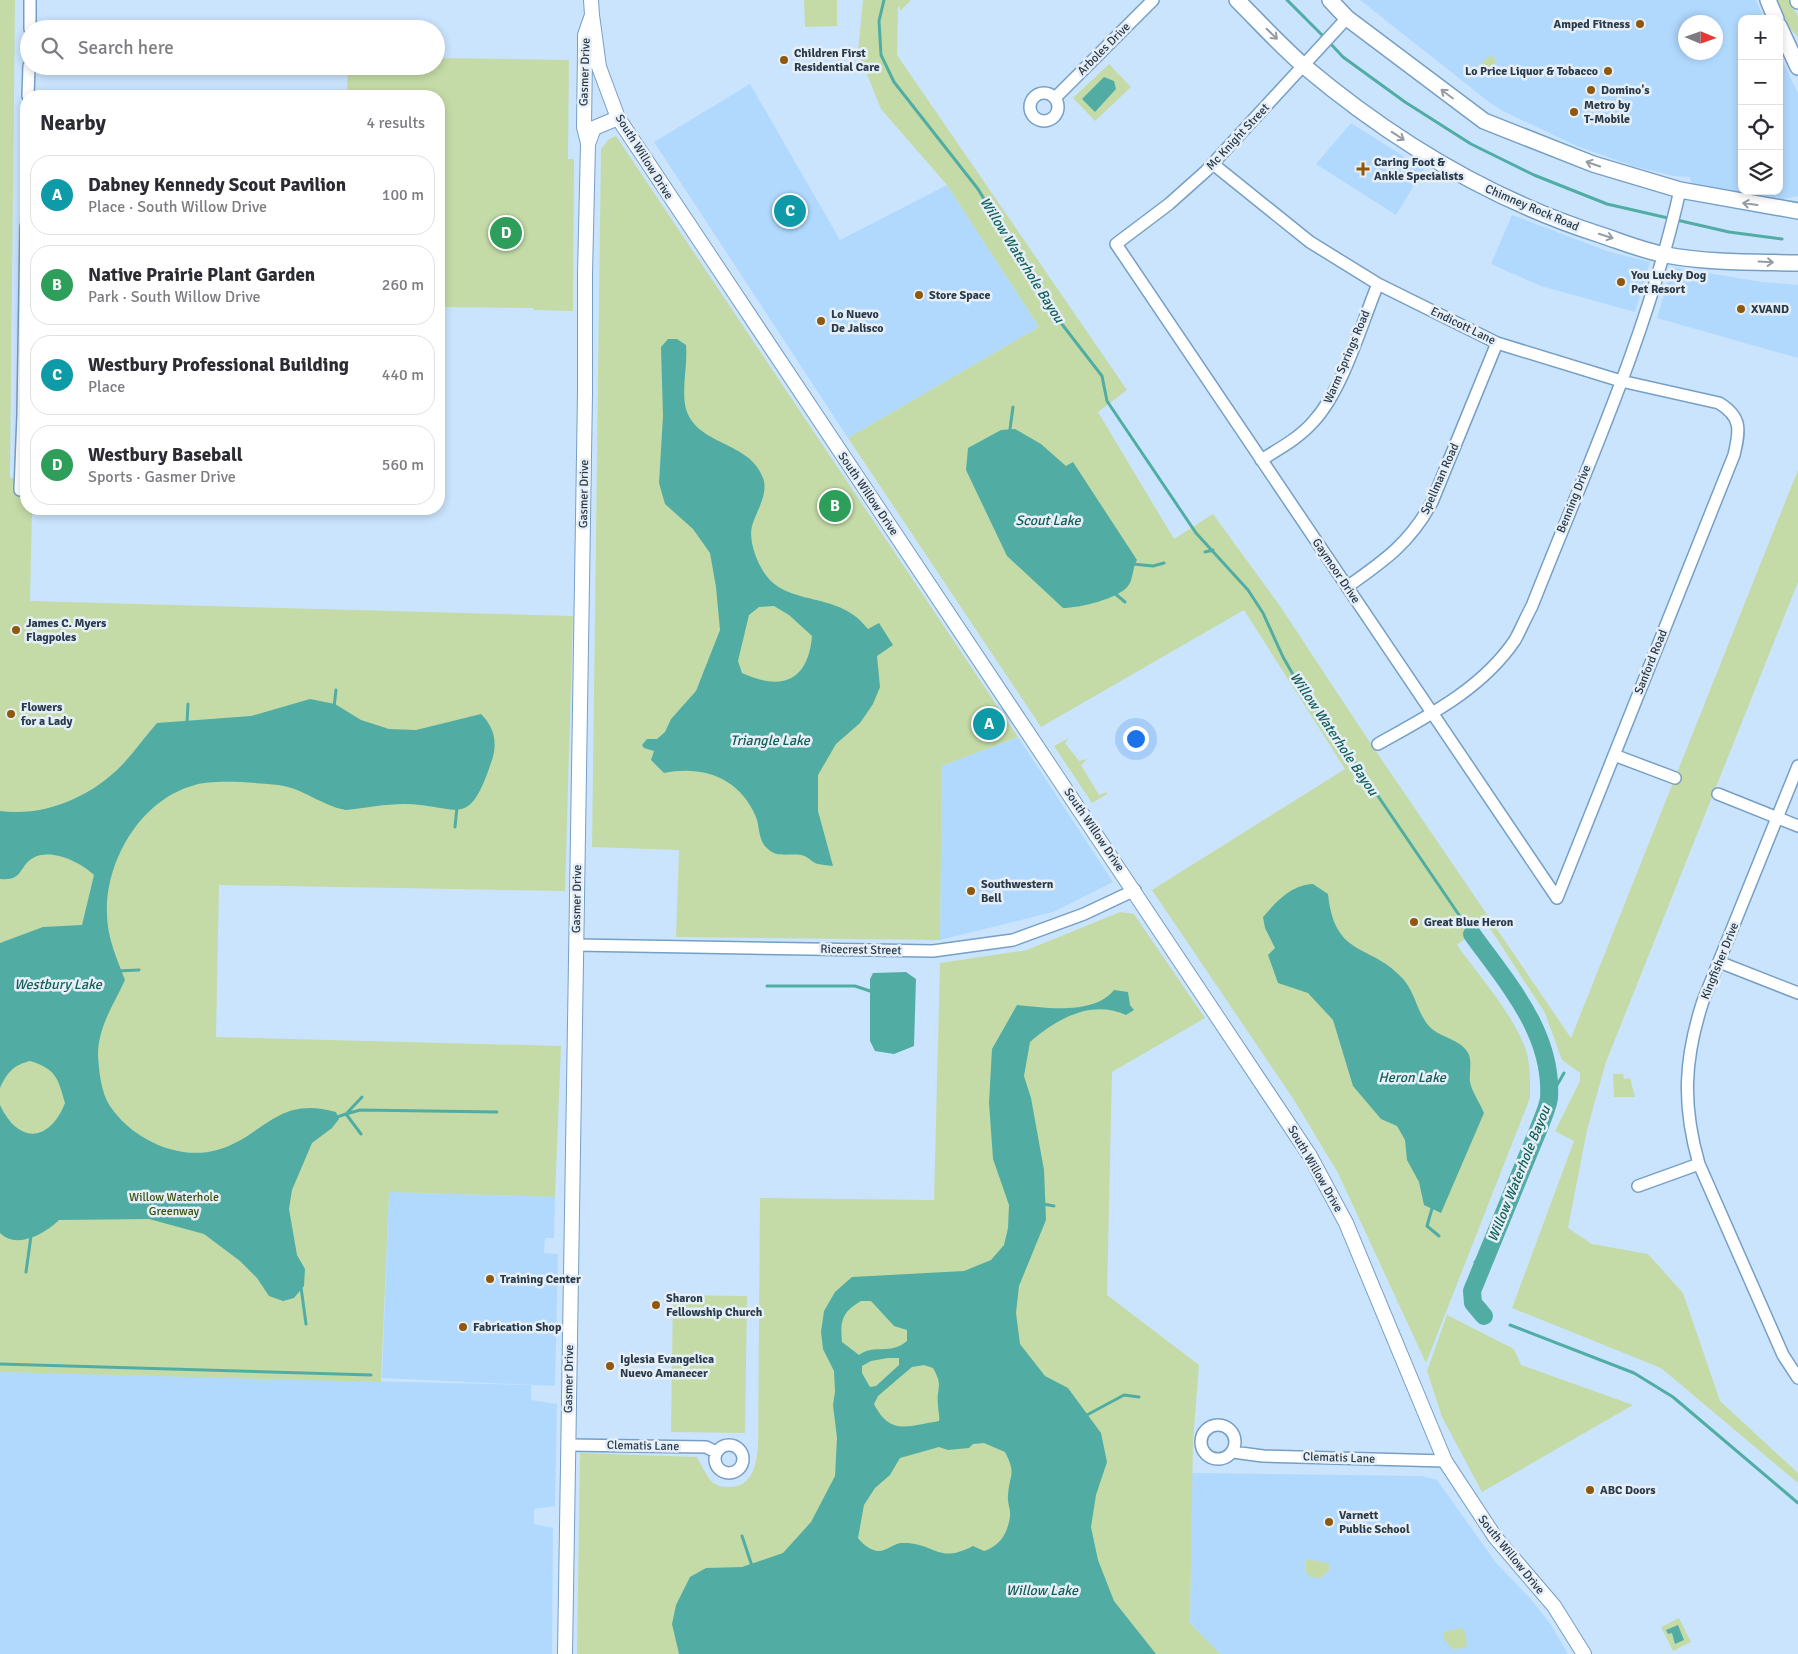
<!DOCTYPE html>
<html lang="en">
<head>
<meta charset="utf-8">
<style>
	body { margin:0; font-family:Signika,sans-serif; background:#f2f2f3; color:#2b2b33 }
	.controls { position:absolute; right:15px; top:15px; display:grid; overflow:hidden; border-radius:10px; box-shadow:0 2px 8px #0003 }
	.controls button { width:45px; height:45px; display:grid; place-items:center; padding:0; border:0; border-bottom:1px solid #e1e1e2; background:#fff; color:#2b2b33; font:25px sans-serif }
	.compass { position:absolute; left:1678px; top:15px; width:45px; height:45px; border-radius:50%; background:#fff; box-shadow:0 2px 8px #0003; rotate:92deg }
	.you { position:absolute; left:1135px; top:738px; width:18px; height:18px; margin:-12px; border:4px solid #fff; border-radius:50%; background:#1a73e8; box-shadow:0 0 0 8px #1a73e833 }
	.badge { display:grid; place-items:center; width:32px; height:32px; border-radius:50%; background:#b45309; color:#fff; font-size:16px; font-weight:700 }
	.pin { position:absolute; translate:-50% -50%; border:2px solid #fff; box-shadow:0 1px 5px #0006 }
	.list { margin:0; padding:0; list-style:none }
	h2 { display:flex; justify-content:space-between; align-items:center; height:65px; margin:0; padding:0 20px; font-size:21px }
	h2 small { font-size:16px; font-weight:400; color:#7c7c81 }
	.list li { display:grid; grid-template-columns:32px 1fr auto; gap:15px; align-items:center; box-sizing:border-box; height:80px; margin:0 10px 10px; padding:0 10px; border:1px solid #e1e1e2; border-radius:20px }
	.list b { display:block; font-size:19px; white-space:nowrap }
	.list p { margin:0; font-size:16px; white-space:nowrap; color:#7c7c81 }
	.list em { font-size:16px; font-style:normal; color:#7c7c81 }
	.icon { flex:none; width:28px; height:28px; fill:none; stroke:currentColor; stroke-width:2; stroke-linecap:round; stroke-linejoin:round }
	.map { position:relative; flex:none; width:1798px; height:1654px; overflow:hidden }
	.search { position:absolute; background:#fff; box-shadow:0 2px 8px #0003; left:20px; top:20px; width:425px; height:55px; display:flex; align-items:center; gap:12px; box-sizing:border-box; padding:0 18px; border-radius:28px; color:#7c7c81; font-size:19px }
	.panel { position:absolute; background:#fff; box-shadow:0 2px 8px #0003; left:20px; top:90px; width:425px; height:425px; border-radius:20px }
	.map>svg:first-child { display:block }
</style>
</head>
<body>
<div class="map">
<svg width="1798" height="1654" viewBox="0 0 1798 1654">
	<rect width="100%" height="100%" fill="#cae4fd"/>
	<path fill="#b1d9fe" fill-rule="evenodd" d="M1360 0H1756L1764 19H1742V191H1779V54L1798 93V196L1775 201 1692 186 1690 177 1673 176 1633 166 1577 146 1503 111 1489 102ZM1686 22H1716V52H1686Z
		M750 84 840 240 947 185 1039 327 848 438 654 142Z
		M1351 123 1424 169 1396 215 1316 164Z
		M1512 215 1607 251 1650 262 1635 312 1541 286 1491 264Z
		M1672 267 1762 282 1798 285V358L1657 318Z
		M1018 737 1113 882 1053 912 940 940 942 766Z
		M389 1192 555 1197 554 1238H545L544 1253 558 1254 555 1386 382 1378Z
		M0 1372 531 1385V1400L557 1404 555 1506 534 1509V1524L553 1528 552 1654H0Z
		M1192 1473 1422 1476 1437 1480 1497 1564 1530 1598 1551 1625 1568 1654H1220L1190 1623Z"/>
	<path fill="#c4dba7" d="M0 0H15L10 478H26V509H32L30 601 573 616 565 891 219 885 216 1037 561 1046 555 1197 389 1192 381 1382 0 1372Z
		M804 0H837V26L805 27Z
		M863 0H911L900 11V6L898 8 897 55 1127 390 1098 412 1174 539 1213 514 1280 606 1369 741 1571 1038 1798 470V582L1606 1062 1587 1130 1568 1228 1592 1244 1648 1254 1683 1293 1720 1401 1798 1473V1483L1661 1368 1512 1308 1574 1141 1555 1131 1580 1081V1073L1562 1060 1545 1013 1486 922 1457 945C1480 977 1509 1009 1524 1045 1531 1061 1530 1081 1530 1098L1426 1363 1338 1173 1294 1100 1152 890 1345 769 1244 610 1041 727 848 438 1039 327 947 185 881 109 858 52Z
		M1776 0H1790L1798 17V37L1785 23Z
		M1491 55 1497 61 1486 73 1478 66Z
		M436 58 569 60 568 159H574L573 311 534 310 533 308 439 307V96H347L348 66H436Z
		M1109 64 1131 87 1095 121 1073 98Z
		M616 136 1018 737 942 766 940 940 676 937 679 850 592 847 601 149 609 139Z
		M1069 738 1065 743 1079 761 1087 759 1081 765 1099 795 1107 792V794L1092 803 1054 746Z
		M1120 912 1134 914 1205 1018 1112 1072 1107 1295 1199 1365 1193 1441 1190 1623 1220 1654H577L580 1453 697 1457C701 1465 706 1474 711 1481 716 1486 723 1487 729 1487 752 1487 756 1466 758 1447L760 1198 934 1200 940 963 1027 950Z
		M1613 1074H1623L1624 1079 1630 1078 1635 1097H1614Z
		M673 1295 747 1296 745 1433 671 1432Z
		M1447 1315 1514 1349 1521 1365 1633 1405 1482 1492 1442 1417 1427 1371Z
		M1306 1559 1327 1563 1330 1565 1329 1570 1321 1578 1309 1577 1306 1571Z
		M1679 1618 1691 1642 1673 1651 1661 1627Z
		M1462 1628 1466 1635 1467 1646 1454 1650 1445 1641 1443 1632Z"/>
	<path fill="#51ada4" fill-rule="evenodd" d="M1104 77 1114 81 1116 89 1095 112 1082 99Z
		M668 339H677L686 345C688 366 681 389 686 409 697 446 750 441 763 478 769 493 756 512 752 526 748 541 758 567 769 579 794 606 840 592 868 629L879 623 893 645 877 656 880 687 873 704 860 723 836 744 818 775V811L833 866C828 865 820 865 815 863 810 860 807 856 801 855 790 853 777 858 768 849 758 841 760 828 756 817 740 778 703 765 664 773L651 760 654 751 644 748 642 745 647 739H657L665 732 671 719 696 691 720 630 716 587 710 553 693 529 665 504 659 483 663 416 661 347ZM774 606 789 615 812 636C808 682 781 691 742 673L738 661 749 615 759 607Z
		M1015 429 1041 444 1066 466 1073 462 1137 560C1132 568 1134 578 1128 586 1118 599 1079 608 1063 608L1007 556 966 470 968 448 1001 430Z
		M310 699 335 704 361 720 389 729 416 730 481 714C495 728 498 744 491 763 468 831 459 805 404 804 385 804 365 808 346 810 322 806 303 788 278 785 258 783 213 779 195 785 141 799 105 861 107 914 107 937 117 959 125 980 114 1004 98 1027 98 1055 99 1071 101 1093 110 1106 132 1139 178 1161 217 1150 264 1137 276 1095 336 1112L339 1119 332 1128 312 1143 292 1190 289 1209 297 1255 305 1269 304 1286 294 1298 283 1301 269 1296 257 1278 240 1261 204 1234 149 1219 59 1220C46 1233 17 1250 0 1233V1105C18 1144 49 1143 65 1103 58 1078 56 1069 30 1061 14 1065 7 1072 0 1088V943L43 927 82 925 94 875C80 862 51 848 33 858 18 867 24 881 0 879V811C45 817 91 797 122 765 134 752 145 737 157 723L251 716Z
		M1313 884 1328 894C1335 960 1371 942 1404 980 1416 994 1418 1017 1432 1029 1443 1038 1464 1041 1469 1055 1472 1063 1469 1074 1470 1082 1472 1092 1480 1103 1484 1113L1441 1213 1424 1205 1419 1182 1407 1160 1405 1140 1397 1126 1381 1119 1353 1086 1333 1020 1308 993 1278 983 1268 955 1275 948 1265 928 1263 917C1277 901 1291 885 1313 884Z
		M906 972 916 979 914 1046 894 1054 875 1051 870 1041V979L873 973Z
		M1114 990 1128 992 1130 1005 1134 1010 1126 1015C1092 999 1056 1019 1030 1042L1024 1076 1031 1098 1044 1170 1046 1220 1019 1286 1016 1313 1020 1344 1045 1376 1068 1388 1101 1433 1107 1462 1096 1495 1091 1527 1098 1560 1114 1601 1156 1654H679L672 1624 676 1605 690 1577 706 1568 742 1567 783 1553 811 1522 835 1476 837 1438 833 1405 835 1392 834 1371 823 1349 821 1332 824 1311 835 1292 852 1277 964 1271 991 1260 1004 1245 1008 1228 1009 1205 993 1159 989 1103 992 1049 1017 1005C1046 1008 1094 1015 1114 990ZM861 1301H871L894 1326 907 1330V1341C889 1356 876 1343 859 1355L842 1342C840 1321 842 1312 861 1301ZM888 1358H899V1365L876 1386 870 1387 862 1373V1366L871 1361ZM924 1365 933 1368C944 1387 936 1387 938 1405 938 1411 940 1415 939 1421 908 1426 890 1436 874 1404L878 1396 912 1367ZM984 1443 1005 1452C1017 1475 1009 1474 1008 1496 1007 1503 1011 1510 1010 1516 1008 1533 1000 1546 984 1551L973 1546C937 1565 935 1542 902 1543 894 1543 886 1552 877 1551 868 1549 863 1544 858 1538L864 1505 875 1488 890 1475 900 1458 939 1447 948 1450 969 1448 973 1444Z
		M1678 1625 1684 1640 1675 1644 1672 1633 1668 1634 1666 1630Z"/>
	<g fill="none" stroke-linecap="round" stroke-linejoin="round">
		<path stroke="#51ada4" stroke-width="3" d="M884 0 879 21 881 55 894 82 978 189 1051 310 1102 376 1107 401 1196 533 1248 590 1263 613 1283 657 1299 685 1333 730 1472 934
			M1287 0 1325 38
			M1329 42 1343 57 1405 102 1471 144 1534 175 1607 204 1729 232 1782 239
			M1012 433 1010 429 1013 407
			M1205 552 1213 550
			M1133 564 1153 566 1164 563
			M1112 591 1125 602
			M334 707 336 690
			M187 723 188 704
			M455 827 457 807
			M117 971 139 970
			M767 986H855L870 991
			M1549 1099 1564 1073
			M347 1113 362 1097
			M346 1114 360 1110 497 1112
			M334 1118 346 1114 361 1134
			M1043 1204 1054 1206
			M1433 1205 1427 1226 1439 1236
			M1475 1262 1482 1265
			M26 1272 31 1236
			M301 1287 306 1324
			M1510 1325 1634 1373 1673 1397 1798 1503
			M0 1364 371 1375
			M1085 1416 1124 1395 1139 1397
			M742 1536 752 1566"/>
		<path stroke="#51ada4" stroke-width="18" d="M1472 934C1507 983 1553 1033 1549 1098 1548 1106 1544 1115 1541 1123L1472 1291 1473 1303 1484 1316"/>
		<g stroke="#769fc6" stroke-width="14">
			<path id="minor" d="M1347 18 1206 171 1169 204 1116 244 1557 898
				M30 29V0
				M1030 107a14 14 0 1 1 28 0a14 14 0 1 1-28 0Z
				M28 96 29 66
				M1055 98 1153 0
				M1213 164 1310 242 1378 284 1497 343 1621 381 1719 403C1742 417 1740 430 1734 455L1557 898
				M1261 460C1279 449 1299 438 1313 422 1343 390 1361 325 1378 284
				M20 490 23 415 26 226
				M1347 587C1384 561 1410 543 1432 502L1497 343
				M1378 744C1428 716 1482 689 1515 640 1521 629 1526 617 1532 606 1586 469 1648 334 1680 190
				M1614 755 1675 778
				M1798 766 1703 1001C1684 1059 1682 1105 1699 1164L1783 1355 1798 1378
				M1718 794 1798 826
				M576 945 933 951 1013 940 1084 914 1135 890
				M1719 962 1798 993
				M1638 1186 1699 1164
				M1201 1442a17 17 0 1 1 34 0a17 17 0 1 1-34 0Z
				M715 1459a14 14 0 1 1 28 0a14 14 0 1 1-28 0Z
				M568 1445 706 1447 716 1452
				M1233 1452 1263 1456 1445 1461"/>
		</g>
		<g stroke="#769fc6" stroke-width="16">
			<path id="tertiary" d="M592 15 599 67 618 118 1310 1156 1346 1223 1445 1461 1495 1537 1554 1606 1584 1654
				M588 143 584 127 585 52V35L592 15 591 0
				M565 1654 585 393V274L588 144 594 128 618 118"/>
		</g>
		<g stroke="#769fc6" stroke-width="18">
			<path id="secondary" d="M1237 0C1259 22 1281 46 1304 66 1393 141 1491 200 1601 235 1622 242 1644 251 1666 255 1709 263 1755 262 1798 263
				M1330 0 1347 18 1484 121 1593 164 1680 190 1798 211
				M1768 0 1776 19
				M1798 0V1
				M1779 26 1798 67"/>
		</g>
		<use href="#minor" stroke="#fff" stroke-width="11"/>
		<use href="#tertiary" stroke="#fff" stroke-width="14"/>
		<use href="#secondary" stroke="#fff" stroke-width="15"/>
	</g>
	<defs><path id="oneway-shaft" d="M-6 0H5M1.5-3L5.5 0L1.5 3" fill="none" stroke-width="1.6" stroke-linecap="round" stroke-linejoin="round" transform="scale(1.25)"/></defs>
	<g stroke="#949ca4">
		<use href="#oneway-shaft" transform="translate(1272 34) rotate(44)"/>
		<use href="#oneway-shaft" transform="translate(1447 94) rotate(-143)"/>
		<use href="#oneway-shaft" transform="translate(1398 136) rotate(33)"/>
		<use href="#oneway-shaft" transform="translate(1593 164) rotate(-161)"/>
		<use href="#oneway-shaft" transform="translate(1750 204) rotate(-172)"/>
		<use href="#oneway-shaft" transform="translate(1606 236) rotate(18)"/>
		<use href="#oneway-shaft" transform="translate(1766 262) rotate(3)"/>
	</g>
	<g fill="#8f580d" stroke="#e6eff7" stroke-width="2">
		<circle cx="1640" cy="24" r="5"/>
		<circle cx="784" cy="60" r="5"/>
		<circle cx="1608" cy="71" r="5"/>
		<circle cx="1591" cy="90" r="5"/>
		<circle cx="1574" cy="112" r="5"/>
		<path d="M1360.5 161.5h5v5h5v5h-5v5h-5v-5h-5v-5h5z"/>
		<circle cx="1621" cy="282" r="5"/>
		<circle cx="919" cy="295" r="5"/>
		<circle cx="1741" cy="309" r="5"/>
		<circle cx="821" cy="321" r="5"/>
		<circle cx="16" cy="630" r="5"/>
		<circle cx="11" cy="714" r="5"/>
		<circle cx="971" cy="891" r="5"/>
		<circle cx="1414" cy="922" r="5"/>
		<circle cx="490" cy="1279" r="5"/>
		<circle cx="656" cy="1305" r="5"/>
		<circle cx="463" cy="1327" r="5"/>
		<circle cx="610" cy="1366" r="5"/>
		<circle cx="1590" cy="1490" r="5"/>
		<circle cx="1329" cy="1522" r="5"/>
	</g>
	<g text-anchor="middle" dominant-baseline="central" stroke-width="5" stroke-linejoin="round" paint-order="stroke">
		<g font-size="12" font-weight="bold" fill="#293a4a" stroke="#e6eff7" text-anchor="start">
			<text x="1630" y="24" text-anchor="end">Amped Fitness</text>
			<text x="794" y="53">Children First<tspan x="794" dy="14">Residential Care</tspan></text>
			<text x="1598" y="71" text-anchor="end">Lo Price Liquor &amp; Tobacco</text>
			<text x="1601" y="90">Domino's</text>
			<text x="1584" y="105">Metro by<tspan x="1584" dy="14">T-Mobile</tspan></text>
			<text x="1374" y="162">Caring Foot &amp;<tspan x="1374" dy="14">Ankle Specialists</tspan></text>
			<text x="1631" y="275">You Lucky Dog<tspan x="1631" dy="14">Pet Resort</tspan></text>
			<text x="929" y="295">Store Space</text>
			<text x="1751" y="309">XVAND</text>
			<text x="831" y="314">Lo Nuevo<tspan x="831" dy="14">De Jalisco</tspan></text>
			<text x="26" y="623">James C. Myers<tspan x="26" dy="14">Flagpoles</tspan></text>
			<text x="21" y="707">Flowers<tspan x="21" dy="14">for a Lady</tspan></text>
			<text x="981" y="884">Southwestern<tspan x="981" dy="14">Bell</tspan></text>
			<text x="1424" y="922">Great Blue Heron</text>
			<text x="500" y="1279">Training Center</text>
			<text x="666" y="1298">Sharon<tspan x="666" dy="14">Fellowship Church</tspan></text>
			<text x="473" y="1327">Fabrication Shop</text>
			<text x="620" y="1359">Iglesia Evangelica<tspan x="620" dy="14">Nuevo Amanecer</tspan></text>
			<text x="1600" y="1490">ABC Doors</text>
			<text x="1339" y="1515">Varnett<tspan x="1339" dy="14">Public School</tspan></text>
		</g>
		<g font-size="12" fill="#293a4a" stroke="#e6eff7">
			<text transform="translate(1104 49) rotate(-45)">Arboles Drive</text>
			<text transform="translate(585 72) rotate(-88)">Gasmer Drive</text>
			<text transform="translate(1238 137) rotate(-47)">Mc Knight Street</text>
			<text transform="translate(644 157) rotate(58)">South Willow Drive</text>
			<text transform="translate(1532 208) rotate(23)">Chimney Rock Road</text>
			<text transform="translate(1463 326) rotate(26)">Endicott Lane</text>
			<text transform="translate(1347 357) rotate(-67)">Warm Springs Road</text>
			<text transform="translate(1440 479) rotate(-66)">Spellman Road</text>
			<text transform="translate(584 494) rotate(-89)">Gasmer Drive</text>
			<text transform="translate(868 494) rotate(56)">South Willow Drive</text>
			<text transform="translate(1574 499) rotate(-68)">Benning Drive</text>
			<text transform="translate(1336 571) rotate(56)">Gaymoor Drive</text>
			<text transform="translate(1651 662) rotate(-68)">Sanford Road</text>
			<text transform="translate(1094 830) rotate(56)">South Willow Drive</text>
			<text transform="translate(577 899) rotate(-89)">Gasmer Drive</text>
			<text transform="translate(861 950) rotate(1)">Ricecrest Street</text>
			<text transform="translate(1720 961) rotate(-68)">Kingfisher Drive</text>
			<text transform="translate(1315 1169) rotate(60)">South Willow Drive</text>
			<text transform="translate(569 1379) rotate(-89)">Gasmer Drive</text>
			<text transform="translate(643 1446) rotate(1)">Clematis Lane</text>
			<text transform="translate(1339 1458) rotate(2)">Clematis Lane</text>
			<text transform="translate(1511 1555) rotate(51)">South Willow Drive</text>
		</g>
		<g font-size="12" fill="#3a510e" stroke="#e6eff7">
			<text x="174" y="1197">Willow Waterhole<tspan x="174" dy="14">Greenway</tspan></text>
		</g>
		<g font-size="14" font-style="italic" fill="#13605a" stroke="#e6eff7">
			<text transform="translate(1022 260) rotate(58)">Willow Waterhole Bayou</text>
			<text x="1048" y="520">Scout Lake</text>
			<text transform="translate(1334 734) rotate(56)">Willow Waterhole Bayou</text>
			<text x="770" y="740">Triangle Lake</text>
			<text x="58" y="984">Westbury Lake</text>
			<text x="1412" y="1077">Heron Lake</text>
			<text transform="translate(1519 1174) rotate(-68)">Willow Waterhole Bayou</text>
			<text x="1042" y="1590">Willow Lake</text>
		</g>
	</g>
</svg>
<div class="controls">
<button>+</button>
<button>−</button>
<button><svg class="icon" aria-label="locate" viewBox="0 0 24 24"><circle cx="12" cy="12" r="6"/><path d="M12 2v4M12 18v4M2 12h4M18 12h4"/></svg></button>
<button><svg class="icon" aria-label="layers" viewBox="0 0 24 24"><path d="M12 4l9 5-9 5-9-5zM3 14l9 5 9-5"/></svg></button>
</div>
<svg class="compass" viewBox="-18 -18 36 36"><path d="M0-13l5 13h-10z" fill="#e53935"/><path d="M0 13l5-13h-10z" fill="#7c7c81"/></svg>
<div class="you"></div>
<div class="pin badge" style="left:989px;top:724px;background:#0f9aa8">A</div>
<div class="pin badge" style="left:835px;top:506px;background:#2e9e5b">B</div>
<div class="pin badge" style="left:790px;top:211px;background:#0f9aa8">C</div>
<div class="pin badge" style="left:506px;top:233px;background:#2e9e5b">D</div>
<div class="search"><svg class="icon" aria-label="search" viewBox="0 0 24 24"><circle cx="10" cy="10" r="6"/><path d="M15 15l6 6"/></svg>Search here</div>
<section class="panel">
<h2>Nearby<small>4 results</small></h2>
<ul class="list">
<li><span class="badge" style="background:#0f9aa8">A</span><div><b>Dabney Kennedy Scout Pavilion</b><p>Place · South Willow Drive</p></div><em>100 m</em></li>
<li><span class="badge" style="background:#2e9e5b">B</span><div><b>Native Prairie Plant Garden</b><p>Park · South Willow Drive</p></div><em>260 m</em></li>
<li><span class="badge" style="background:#0f9aa8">C</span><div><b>Westbury Professional Building</b><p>Place</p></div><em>440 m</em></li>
<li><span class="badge" style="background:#2e9e5b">D</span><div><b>Westbury Baseball</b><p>Sports · Gasmer Drive</p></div><em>560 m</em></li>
</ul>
</section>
</div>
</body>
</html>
